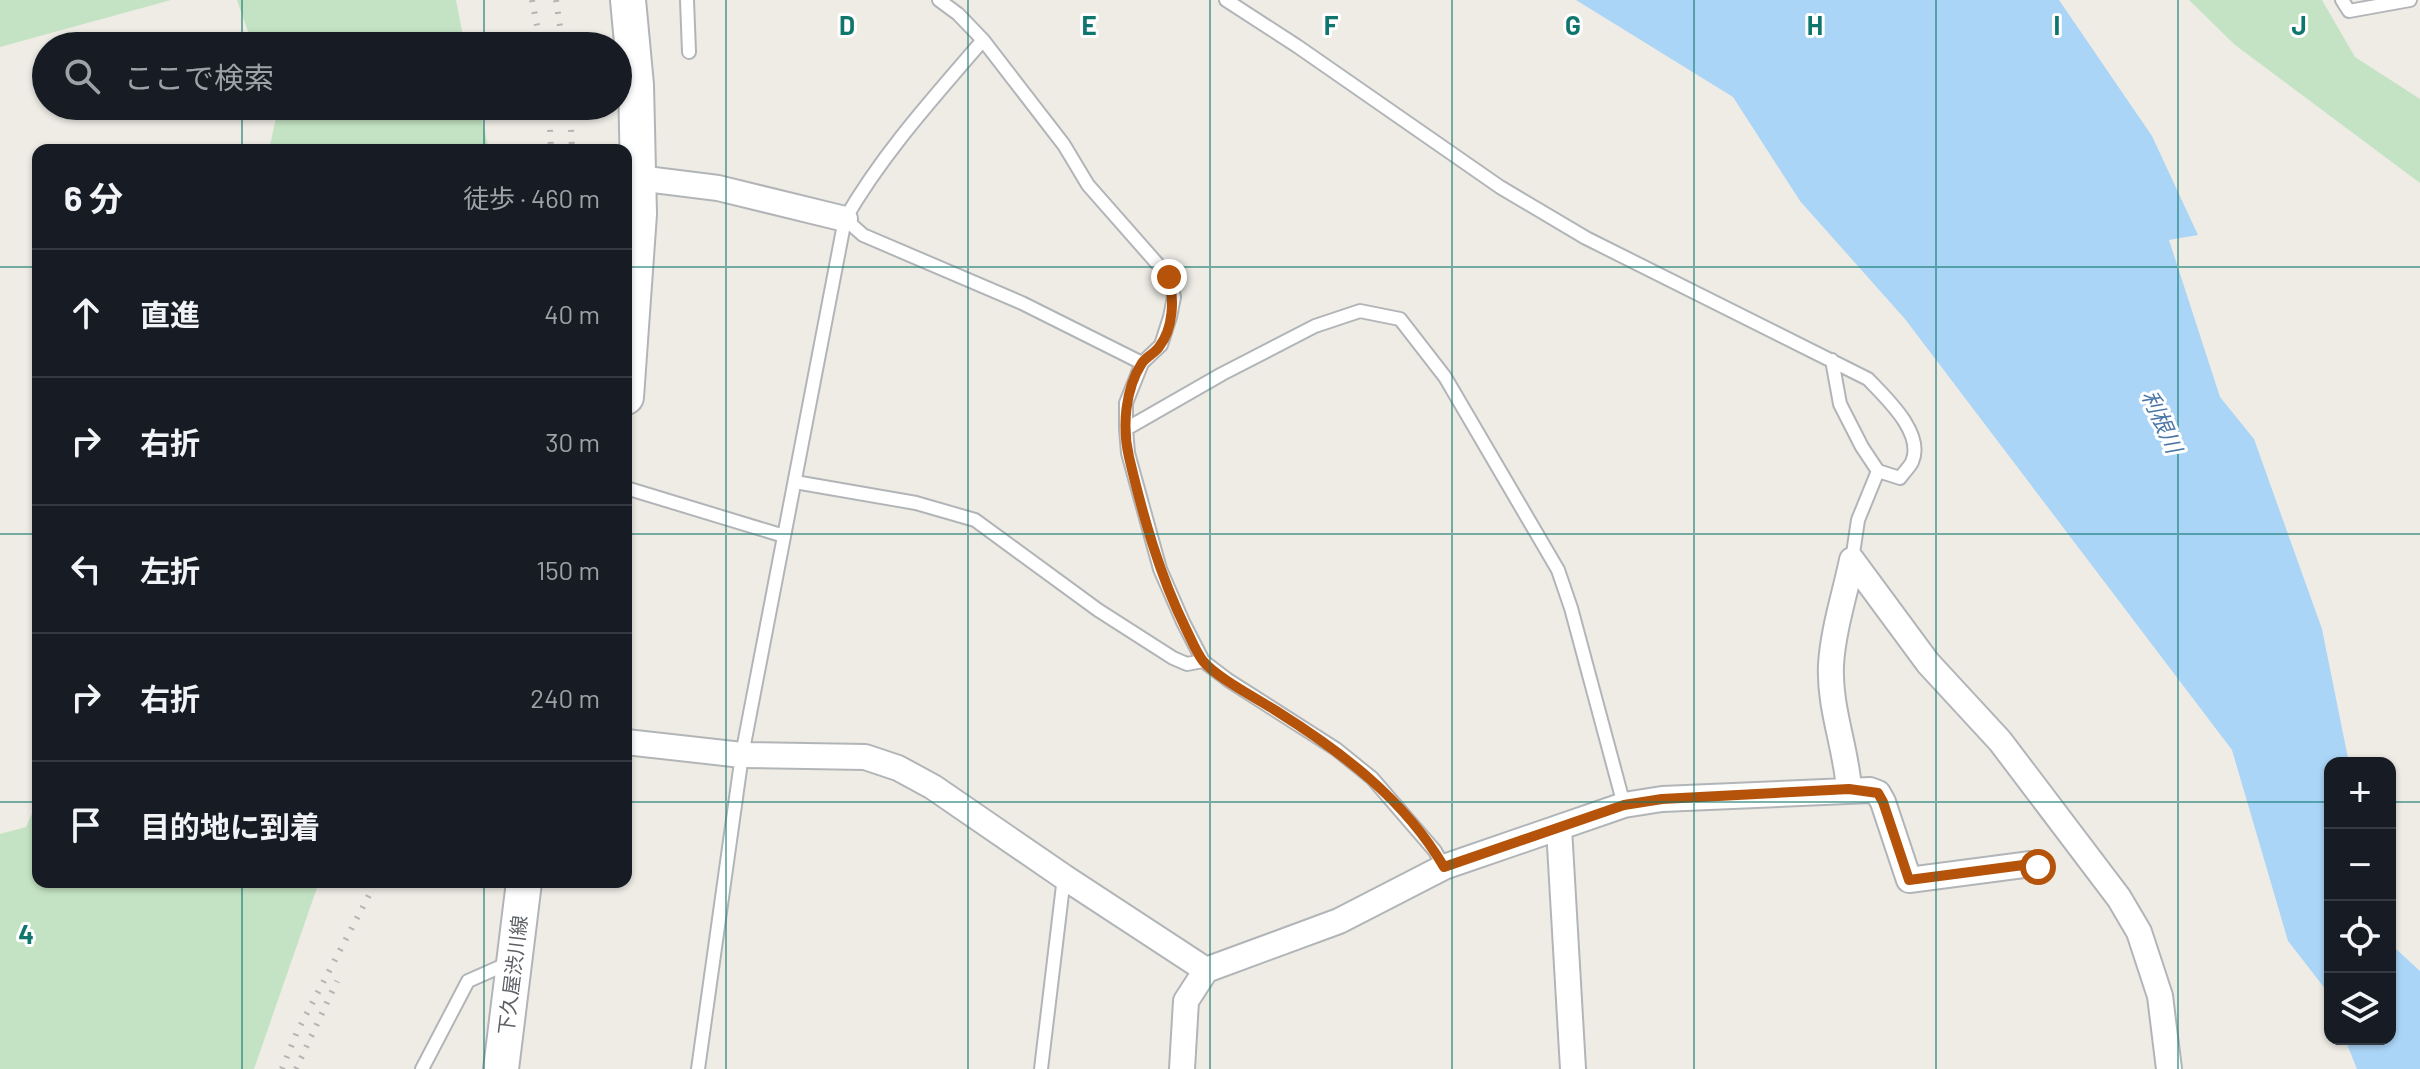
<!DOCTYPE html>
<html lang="ja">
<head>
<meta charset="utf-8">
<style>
	body { margin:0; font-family:Barlow,"Noto Sans JP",sans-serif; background:#20242c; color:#f1f3f6 }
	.controls { position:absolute; right:24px; bottom:24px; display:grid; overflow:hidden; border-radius:16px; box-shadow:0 2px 6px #0004 }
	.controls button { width:72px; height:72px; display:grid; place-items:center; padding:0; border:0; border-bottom:2px solid #363941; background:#171b24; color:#f1f3f6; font:40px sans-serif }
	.stop { position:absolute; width:24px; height:24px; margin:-18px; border:6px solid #b45309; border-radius:50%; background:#fff }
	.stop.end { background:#b45309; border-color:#fff; box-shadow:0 2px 8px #0008 }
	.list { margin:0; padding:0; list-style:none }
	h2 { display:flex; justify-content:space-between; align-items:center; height:104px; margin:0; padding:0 32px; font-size:34px }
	h2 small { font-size:26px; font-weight:400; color:#9ea1a6 }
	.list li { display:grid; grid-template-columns:52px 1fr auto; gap:24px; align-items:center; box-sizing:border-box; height:128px; padding:0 32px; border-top:2px solid #363941 }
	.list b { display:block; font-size:30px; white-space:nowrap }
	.list em { font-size:26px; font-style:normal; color:#9ea1a6 }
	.icon { flex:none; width:44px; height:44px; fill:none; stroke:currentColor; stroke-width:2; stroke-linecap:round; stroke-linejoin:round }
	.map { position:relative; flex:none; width:2420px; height:1069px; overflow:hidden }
	.search { position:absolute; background:#171b24; box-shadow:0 2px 6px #0004; left:32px; top:32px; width:600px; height:88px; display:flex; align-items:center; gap:20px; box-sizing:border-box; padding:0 28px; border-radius:44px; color:#9ea1a6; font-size:30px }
	.panel { position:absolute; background:#171b24; box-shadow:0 2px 6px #0004; left:32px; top:144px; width:600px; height:744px; border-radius:16px }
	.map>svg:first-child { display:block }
</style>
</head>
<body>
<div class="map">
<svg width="2420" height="1069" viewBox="0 0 2420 1069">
	<rect width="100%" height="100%" fill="#eeece5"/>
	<path fill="#c4e3c4" d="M0 0H171L0 47Z
		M237 0H456L465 46H253Z
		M2189 0H2322L2355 57 2420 99V183L2235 45Z
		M275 106H479L489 150H269L277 113Z
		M38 800V882H319L254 1069H0V834L26 827Z"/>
	<path fill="#abd5f7" d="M1576 0H2059L2152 136 2198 235 2169 240 2220 397 2254 439 2322 629 2349 763H2330V1002L2323 986 2288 941 2232 750 1905 319 1800 201 1733 97Z
		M2390 927 2396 949 2420 971V1069H2357L2345 1039H2390Z"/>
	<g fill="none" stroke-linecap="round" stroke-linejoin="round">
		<g stroke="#b2b5b8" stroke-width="16">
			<path id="lane" d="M687 0 689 52
				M939 0 958 14 983 40 1064 145 1088 185 1169 277 1174 297 1170 317 1161 345 1142 363 1126 403V429L1128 453 1160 569 1183 622 1203 661 1228 680 1336 749 1372 778 1435 851 1444 867
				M1226 0 1297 46 1500 187 1586 238 1868 379C1885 397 1925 433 1912 462 1909 468 1903 473 1900 478L1878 471
				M2342 0 2349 11 2410 0
				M845 219 863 235 1022 303 1142 363
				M1832 360 1840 404 1862 447 1878 471 1858 520 1852 560
				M1126 429 1222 374 1315 326 1360 311 1400 319 1445 377 1558 570 1571 608 1624 805
				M795 482 916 503 975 520 1098 610 1173 658 1187 664 1203 661
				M626 488 784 536
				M422 1069 468 981 511 962
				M698 1069 742 755 845 219C883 153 934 97 983 40
				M1041 1069 1064 877"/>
		</g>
		<g stroke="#b2b5b8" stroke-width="28">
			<path id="street" d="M638 178 718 188 845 219
				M1852 560 1928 663 2000 741 2119 898 2139 932 2160 996 2169 1069
				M626 742 742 755 865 757 898 768 933 787 1064 877 1206 970
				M1849 789C1846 747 1829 708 1831 665 1833 630 1845 594 1852 560
				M1559 828 1573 1069
				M1182 1069 1186 1001 1206 970 1339 921 1444 867 1624 805 1662 799 1870 790 1878 793 1883 802 1909 880 2031 864 2038 867"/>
		</g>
		<g stroke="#b1b4b8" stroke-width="38">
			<path id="secondary" d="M626 397 639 214 636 85 628 0
				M501 1069 524 882"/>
		</g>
		<use href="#lane" stroke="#fff" stroke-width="12"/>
		<use href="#street" stroke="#fff" stroke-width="24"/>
		<use href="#secondary" stroke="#fff" stroke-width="34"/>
		<path stroke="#b3b4b4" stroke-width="6" stroke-dasharray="2 10" stroke-linecap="butt" d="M532 0 541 46
			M556 0 563 46
			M549 106 551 150
			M570 106 572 150
			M282 1069 297 1032 376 882
			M296 1069 337 981"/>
	</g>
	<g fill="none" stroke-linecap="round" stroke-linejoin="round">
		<path stroke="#b45309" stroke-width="10" d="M1169 277C1174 298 1174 328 1159 347 1155 353 1146 357 1142 363 1125 389 1122 427 1129 457 1143 516 1159 574 1186 629 1191 639 1196 652 1203 661 1217 678 1258 699 1278 712 1343 753 1404 799 1444 867L1624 805 1662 799 1849 789 1878 793 1883 802 1909 880 2031 864 2038 867"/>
	</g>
	<path fill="none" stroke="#0f766e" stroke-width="2" stroke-opacity="0.55" d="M242 0V46M484 0V46M726 0V1069M968 0V1069M1210 0V1069M1452 0V1069M1694 0V1069M1936 0V1069M2178 0V1069M242 106V150M484 106V150M0 267H38M626 267H2420M0 534H38M626 534H2420M0 802H38M626 802H2330M2390 802H2420M242 882V1069M484 882V1069"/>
	<g text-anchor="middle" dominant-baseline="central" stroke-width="6" stroke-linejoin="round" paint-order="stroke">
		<g font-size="20" fill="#5d6064" stroke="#fff">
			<text transform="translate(512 975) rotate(-83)">下久屋渋川線</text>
		</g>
		<g font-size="22" font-style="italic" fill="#4a77a7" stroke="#fff">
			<text transform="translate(2163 421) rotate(66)">利根川</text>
		</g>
	</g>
	<g font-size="26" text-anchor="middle" font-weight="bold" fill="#0f766e" stroke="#fff" stroke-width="6" stroke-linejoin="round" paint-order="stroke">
		<text x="847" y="35">D</text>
		<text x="1089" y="35">E</text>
		<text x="1331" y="35">F</text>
		<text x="1573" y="35">G</text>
		<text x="1815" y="35">H</text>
		<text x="2057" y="35">I</text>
		<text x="2299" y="35">J</text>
		<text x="26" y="944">4</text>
	</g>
</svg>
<div class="controls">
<button>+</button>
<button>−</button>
<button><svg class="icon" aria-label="locate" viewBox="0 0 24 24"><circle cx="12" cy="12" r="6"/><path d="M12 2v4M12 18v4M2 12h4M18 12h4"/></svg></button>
<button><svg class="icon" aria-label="layers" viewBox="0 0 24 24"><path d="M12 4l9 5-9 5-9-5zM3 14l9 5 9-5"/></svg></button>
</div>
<div class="stop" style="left:2038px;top:867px"></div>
<div class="stop end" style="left:1169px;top:277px"></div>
<div class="search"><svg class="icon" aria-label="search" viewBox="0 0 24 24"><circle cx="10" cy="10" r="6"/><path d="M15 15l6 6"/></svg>ここで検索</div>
<section class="panel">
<h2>6 分<small>徒歩 · 460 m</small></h2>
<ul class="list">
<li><svg class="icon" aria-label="ahead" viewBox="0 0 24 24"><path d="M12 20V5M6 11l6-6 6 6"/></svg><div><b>直進</b></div><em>40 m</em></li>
<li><svg class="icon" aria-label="right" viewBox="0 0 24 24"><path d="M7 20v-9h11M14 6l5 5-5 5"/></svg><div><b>右折</b></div><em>30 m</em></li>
<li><svg class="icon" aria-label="left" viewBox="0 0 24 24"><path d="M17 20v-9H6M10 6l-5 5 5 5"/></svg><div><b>左折</b></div><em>150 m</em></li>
<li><svg class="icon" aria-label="right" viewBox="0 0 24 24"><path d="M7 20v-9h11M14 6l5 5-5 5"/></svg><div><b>右折</b></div><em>240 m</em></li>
<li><svg class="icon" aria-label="arrive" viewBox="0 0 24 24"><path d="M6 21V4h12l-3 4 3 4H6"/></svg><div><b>目的地に到着</b></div></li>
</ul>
</section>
</div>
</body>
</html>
